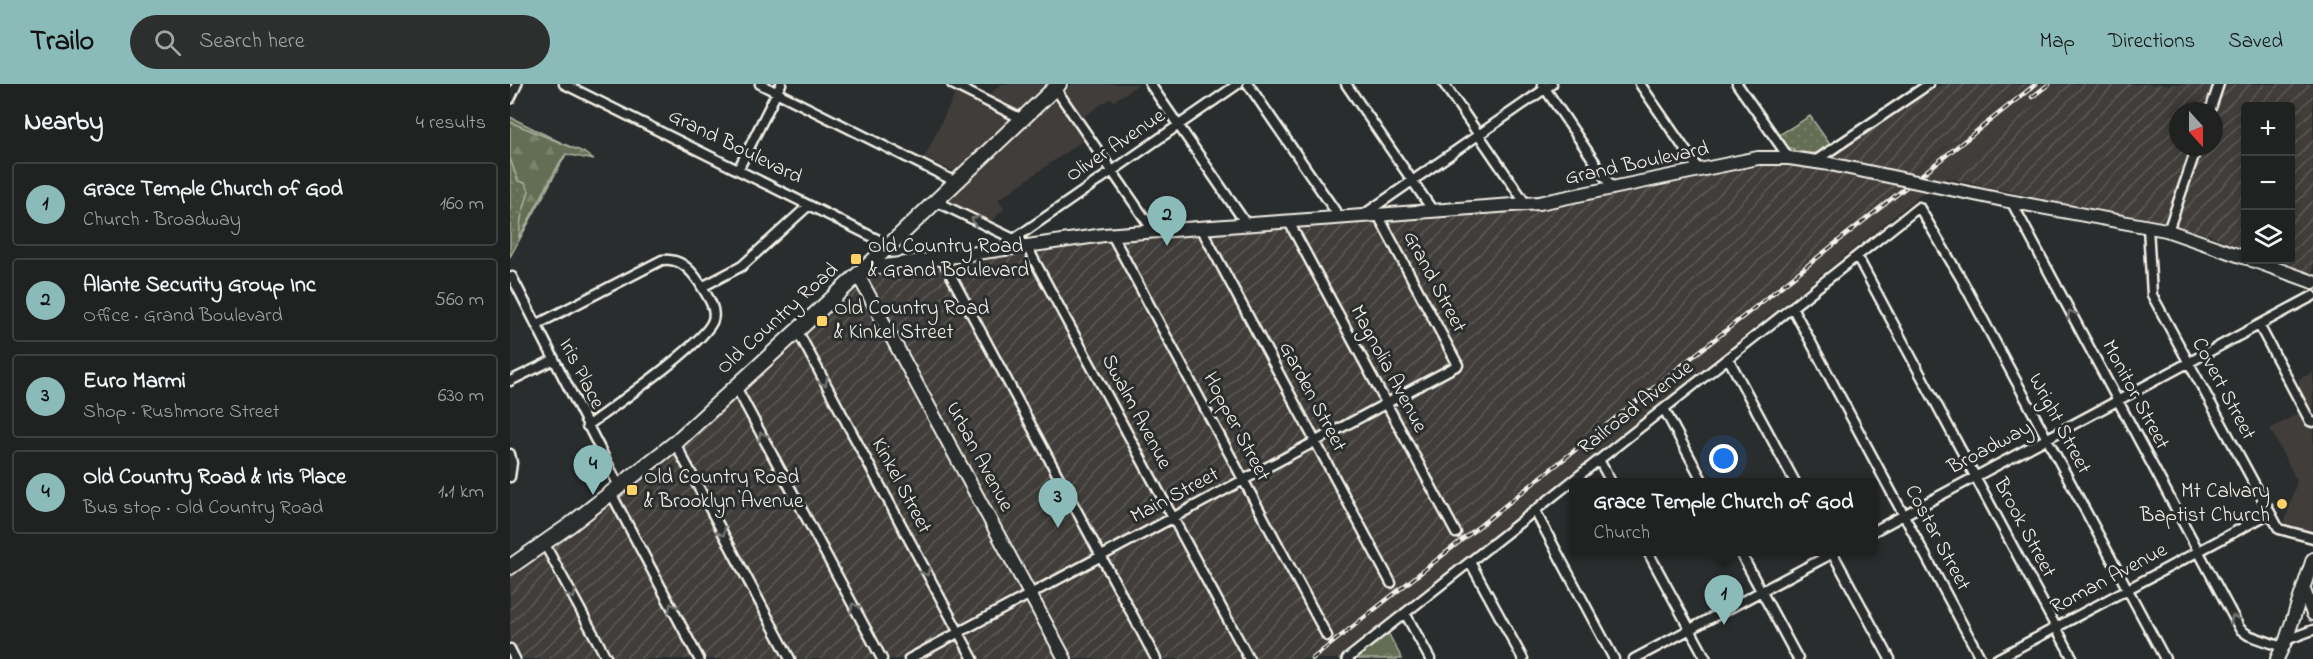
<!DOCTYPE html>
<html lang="en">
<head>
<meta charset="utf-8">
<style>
	body { margin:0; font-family:"Indie Flower",sans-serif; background:#2d2f2f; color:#f1f3f6 }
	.controls { position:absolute; right:18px; top:18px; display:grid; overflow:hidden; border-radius:6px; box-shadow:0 3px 9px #0003 }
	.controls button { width:54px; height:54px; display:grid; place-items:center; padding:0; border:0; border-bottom:2px solid #3d3f40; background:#202222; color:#f1f3f6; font:30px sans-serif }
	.compass { position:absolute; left:1659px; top:18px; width:54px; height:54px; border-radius:50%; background:#202222; box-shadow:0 3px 9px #0003; rotate:159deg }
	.you { position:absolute; left:1214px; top:375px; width:21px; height:21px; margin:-15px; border:4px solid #fff; border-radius:50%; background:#1a73e8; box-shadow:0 0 0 9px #1a73e833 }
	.badge { display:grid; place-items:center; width:39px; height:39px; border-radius:50%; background:#8bbbb9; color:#111; font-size:20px; font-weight:700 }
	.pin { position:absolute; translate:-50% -50px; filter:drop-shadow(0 2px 3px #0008) }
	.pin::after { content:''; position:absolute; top:32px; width:21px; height:18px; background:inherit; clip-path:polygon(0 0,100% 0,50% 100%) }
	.popup { position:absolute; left:1059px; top:394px; width:309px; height:78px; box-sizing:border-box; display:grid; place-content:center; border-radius:6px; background:#202222; filter:drop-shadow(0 2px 4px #0005); font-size:20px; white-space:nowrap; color:#a2a4a5 }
	.popup b { font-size:22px; color:#f1f3f6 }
	.popup::after { content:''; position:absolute; left:50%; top:100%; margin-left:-12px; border:12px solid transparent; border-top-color:#202222 }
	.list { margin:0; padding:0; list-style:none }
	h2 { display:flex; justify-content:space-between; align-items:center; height:78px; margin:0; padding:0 24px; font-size:26px }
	h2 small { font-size:20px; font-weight:400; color:#a2a4a5 }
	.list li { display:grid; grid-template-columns:39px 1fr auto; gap:18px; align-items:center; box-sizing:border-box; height:84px; margin:0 12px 12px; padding:0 12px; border:2px solid #3d3f40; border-radius:6px }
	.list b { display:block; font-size:22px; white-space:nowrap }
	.list p { margin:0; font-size:20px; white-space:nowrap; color:#a2a4a5 }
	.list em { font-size:20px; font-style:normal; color:#a2a4a5 }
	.icon { flex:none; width:33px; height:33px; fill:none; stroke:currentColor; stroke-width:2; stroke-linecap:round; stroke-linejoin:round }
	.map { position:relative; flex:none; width:1803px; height:575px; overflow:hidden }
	header { display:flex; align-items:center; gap:36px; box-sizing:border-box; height:84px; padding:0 30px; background:#8bbbb9; color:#111 }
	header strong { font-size:28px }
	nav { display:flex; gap:33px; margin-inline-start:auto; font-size:21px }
	.search { width:420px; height:54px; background:#2d2f2f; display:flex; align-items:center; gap:15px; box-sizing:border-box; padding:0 21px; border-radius:33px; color:#a2a4a5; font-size:22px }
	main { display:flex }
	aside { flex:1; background:#202222 }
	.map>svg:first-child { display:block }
</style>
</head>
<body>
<header>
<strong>Trailo</strong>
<div class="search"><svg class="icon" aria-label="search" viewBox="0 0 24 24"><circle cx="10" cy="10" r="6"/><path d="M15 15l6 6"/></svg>Search here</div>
<nav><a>Map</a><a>Directions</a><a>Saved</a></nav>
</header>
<main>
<aside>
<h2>Nearby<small>4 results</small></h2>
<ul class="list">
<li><span class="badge">1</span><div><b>Grace Temple Church of God</b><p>Church · Broadway</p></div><em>160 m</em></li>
<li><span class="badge">2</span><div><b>Alante Security Group Inc</b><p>Office · Grand Boulevard</p></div><em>560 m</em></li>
<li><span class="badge">3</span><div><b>Euro Marmi</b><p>Shop · Rushmore Street</p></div><em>630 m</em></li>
<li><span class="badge">4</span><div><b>Old Country Road &amp; Iris Place</b><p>Bus stop · Old Country Road</p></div><em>1.1 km</em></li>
</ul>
</aside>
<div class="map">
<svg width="1803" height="575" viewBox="0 0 1803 575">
	<defs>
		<pattern id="industrial-furrows" width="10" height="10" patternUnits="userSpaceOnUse" patternTransform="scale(1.5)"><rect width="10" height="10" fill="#3f3d3a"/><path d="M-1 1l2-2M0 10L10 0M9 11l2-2" fill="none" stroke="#5b5a56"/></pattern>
		<pattern id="grass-dots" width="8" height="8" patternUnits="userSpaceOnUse" patternTransform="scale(1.5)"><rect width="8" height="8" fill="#636e55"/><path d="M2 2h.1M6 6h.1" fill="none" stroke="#7a836d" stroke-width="1.8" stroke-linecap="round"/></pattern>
		<pattern id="forest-firs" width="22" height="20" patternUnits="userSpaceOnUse" patternTransform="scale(1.5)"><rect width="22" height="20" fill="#636e55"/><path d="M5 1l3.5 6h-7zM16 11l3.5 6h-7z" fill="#7a836d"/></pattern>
		<pattern id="park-crowns" width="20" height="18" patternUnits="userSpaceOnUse" patternTransform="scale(1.5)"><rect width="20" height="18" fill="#636e55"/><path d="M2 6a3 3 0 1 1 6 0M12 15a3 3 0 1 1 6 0" fill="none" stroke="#7a836d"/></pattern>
	</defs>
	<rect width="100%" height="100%" fill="#2a2d2e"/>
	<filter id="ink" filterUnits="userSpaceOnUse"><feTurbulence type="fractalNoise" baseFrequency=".0167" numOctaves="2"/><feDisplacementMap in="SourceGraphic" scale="12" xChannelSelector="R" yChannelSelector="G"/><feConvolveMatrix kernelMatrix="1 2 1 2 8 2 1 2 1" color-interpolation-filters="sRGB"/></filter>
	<g filter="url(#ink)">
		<path fill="#3f3d3a" d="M491 0H538L444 87 414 74 447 6 473 17Z
			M562 0H629L604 17 601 14 564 39 575 55 488 116 494 125 479 139 433 116Z
			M1517 0H1550L1437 94 1412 110 830 575H789L1388 104 1385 103Z
			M1803 288V450L1774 440 1787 397 1760 345 1789 329V295Z"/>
		<path fill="url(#industrial-furrows)" fill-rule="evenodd" d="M1432 0H1517L1385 102 1389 104 789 575H0V490L138 387 358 189 619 153 1037 123 1259 78 1308 81Z
			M1550 0H1803V194L1762 176H1780V22H1736L1735 165 1700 151 1437 94ZM1668 27H1704V63H1668Z"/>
		<path fill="url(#grass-dots)" stroke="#acb09e" stroke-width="1.5" d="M1300 32 1321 62 1309 70 1284 67V65L1278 64 1269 51Z
			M0 33 60 63 0 173Z"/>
		<path fill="url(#forest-firs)" stroke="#acb09e" stroke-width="1.5" d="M0 38 73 68 84 76 56 70 50 78 9 154 11 134 19 107 15 99 8 97 0 74Z"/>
		<path fill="url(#park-crowns)" stroke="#acb09e" stroke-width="1.5" d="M874 541 892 575H830Z"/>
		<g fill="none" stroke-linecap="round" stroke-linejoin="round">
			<g stroke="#f4f1e8" stroke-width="13">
				<path id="street" d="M54 0 379 161
					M250 0 446 98
					M442 0 512 35
					M640 0 737 141
					M738 0 830 134
					M836 0 923 127
					M934 0 1016 120
					M1032 0 1103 105
					M1130 0 1189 86
					M1227 0 1279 74
					M545 4 644 148
					M0 15 7 0
					M1700 27 1709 0
					M1305 77 1419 0
					M228 86 271 0
					M425 117 516 161 739 575
					M1501 117 1730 545 1738 551 1772 563
					M853 131 1042 0
					M779 138 946 449
					M1638 143 1642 211 1769 445 1803 454
					M691 144 881 499
					M1658 147 1687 63
					M602 151 817 552
					M504 155 728 0
					M1347 172 1563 575
					M431 173 646 575
					M2 193 109 402
					M192 203 232 182 298 122
					M1282 223 1471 575
					M26 241 152 176C170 174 180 185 189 198 195 209 207 223 203 236 196 259 101 324 77 342
					M1749 241 1800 337 1803 338
					M287 246 463 575
					M1218 274 1285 398
					M0 297 43 276
					M226 303 372 575
					M1154 325 1193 398
					M165 359 280 575
					M0 370 2 379 0 393
					M1089 376 1101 398
					M101 409 189 575
					M1025 427 1104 575
					M1364 447 1803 212
					M34 459 97 575
					M1138 468 1196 575
					M1230 468 1288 575
					M1322 468 1380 575
					M960 478 1013 575
					M895 529 920 575
					M1776 556 1803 546
					M0 565 5 575
					M399 575 948 281 868 131
					M837 575 1409 123 1453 198 1655 575
					M1124 575 1325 468
					M1487 575 1760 429"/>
			</g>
			<g stroke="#f4f1e8" stroke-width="16">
				<path id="secondary" d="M1493 116 1656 146 1736 174
					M1742 176 1803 198
					M354 185 594 151 1029 119 1248 74H1279L1320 80
					M348 191 555 575
					M1794 506 1803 530
					M1767 575 1776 556 1803 475"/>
			</g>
			<g stroke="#f4f1e8" stroke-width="18">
				<path id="primary" d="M0 483 60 441 165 359 363 177 549 0"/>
			</g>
			<use href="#street" stroke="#2a2d2e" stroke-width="8"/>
			<use href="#secondary" stroke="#2a2d2e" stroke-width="12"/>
			<use href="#primary" stroke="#2a2d2e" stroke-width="14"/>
			<g stroke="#f4f1e8" stroke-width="4.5">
				<path id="rail" d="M1522 13 1539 0
					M802 575 1526 0"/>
			</g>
			<use href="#rail" stroke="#2a2d2e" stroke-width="2" stroke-dasharray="7" stroke-linecap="butt"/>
			<g stroke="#f4f1e8" stroke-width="16" stroke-linecap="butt">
				<path id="secondary-bridge" d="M1320 80 1493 116"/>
			</g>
			<use href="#secondary-bridge" stroke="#2a2d2e" stroke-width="12"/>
		</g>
		<defs><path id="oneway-chevron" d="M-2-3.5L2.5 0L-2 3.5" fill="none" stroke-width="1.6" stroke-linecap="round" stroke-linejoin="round" transform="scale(1.5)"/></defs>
		<g stroke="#71726f">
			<use href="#oneway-chevron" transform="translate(465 136) rotate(-154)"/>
			<use href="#oneway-chevron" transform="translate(1561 230) rotate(-118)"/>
			<use href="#oneway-chevron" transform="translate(314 298) rotate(62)"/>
			<use href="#oneway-chevron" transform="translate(252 352) rotate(-118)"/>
			<use href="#oneway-chevron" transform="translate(212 448) rotate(62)"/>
			<use href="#oneway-chevron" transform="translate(416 488) rotate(62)"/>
			<use href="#oneway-chevron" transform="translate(62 511) rotate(62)"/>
			<use href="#oneway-chevron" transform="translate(162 523) rotate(-118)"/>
			<use href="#oneway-chevron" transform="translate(344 523) rotate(-118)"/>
			<use href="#oneway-chevron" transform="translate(1724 535) rotate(-118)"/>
		</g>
	</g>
	<g fill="#ffd166" stroke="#2a2d2e" stroke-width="2">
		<rect x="340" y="169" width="12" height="12" rx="3"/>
		<rect x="306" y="231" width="12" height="12" rx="3"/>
		<rect x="116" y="400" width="12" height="12" rx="3"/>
		<circle cx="1772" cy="420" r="6"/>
	</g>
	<g text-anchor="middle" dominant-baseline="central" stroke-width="6" stroke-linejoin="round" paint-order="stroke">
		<g font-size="21" fill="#f4f1e8" stroke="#2a2d2e">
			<text transform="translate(606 62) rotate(-34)">Oliver Avenue</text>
			<text transform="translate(225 63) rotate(26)">Grand Boulevard</text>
			<text transform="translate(1127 80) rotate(-12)">Grand Boulevard</text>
			<text transform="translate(924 198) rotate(62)">Grand Street</text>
			<text transform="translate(268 235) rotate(-42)">Old Country Road</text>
			<text transform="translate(878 285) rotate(62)">Magnolia Avenue</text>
			<text transform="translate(71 290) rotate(63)">Iris Place</text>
			<text transform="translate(1713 305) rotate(62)">Covert Street</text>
			<text transform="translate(1625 311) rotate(62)">Monitor Street</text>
			<text transform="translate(802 313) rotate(62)">Garden Street</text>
			<text transform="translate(1126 324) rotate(-38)">Railroad Avenue</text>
			<text transform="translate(626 328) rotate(62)">Swalm Avenue</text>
			<text transform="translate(1549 340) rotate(62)">Wright Street</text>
			<text transform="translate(726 343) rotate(62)">Hopper Street</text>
			<text transform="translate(1480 364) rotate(-28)">Broadway</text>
			<text transform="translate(469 373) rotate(62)">Urban Avenue</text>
			<text transform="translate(391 402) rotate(62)">Kinkel Street</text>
			<text transform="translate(665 412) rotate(-28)">Main Street</text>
			<text transform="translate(1514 444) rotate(62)">Brook Street</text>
			<text transform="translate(1427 454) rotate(62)">Costar Street</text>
			<text transform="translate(1599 495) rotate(-28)">Roman Avenue</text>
		</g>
		<g font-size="21" fill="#f4f1e8" stroke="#2a2d2e" text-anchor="start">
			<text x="358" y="163">Old Country Road<tspan x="358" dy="24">&amp; Grand Boulevard</tspan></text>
			<text x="324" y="225">Old Country Road<tspan x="324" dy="24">&amp; Kinkel Street</tspan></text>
			<text x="134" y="394">Old Country Road<tspan x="134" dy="24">&amp; Brooklyn Avenue</tspan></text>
			<text x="1760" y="408" text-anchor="end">Mt Calvary<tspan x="1760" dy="24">Baptist Church</tspan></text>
		</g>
	</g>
</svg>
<div class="controls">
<button>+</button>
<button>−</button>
<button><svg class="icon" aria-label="layers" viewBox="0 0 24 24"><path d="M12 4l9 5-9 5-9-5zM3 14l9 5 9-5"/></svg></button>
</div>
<svg class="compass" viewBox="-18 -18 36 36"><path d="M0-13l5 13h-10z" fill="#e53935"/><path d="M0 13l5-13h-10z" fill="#a2a4a5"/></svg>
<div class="you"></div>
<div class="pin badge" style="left:1214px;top:541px">1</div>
<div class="popup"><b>Grace Temple Church of God</b>Church</div>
<div class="pin badge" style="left:657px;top:162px">2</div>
<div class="pin badge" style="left:548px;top:444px">3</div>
<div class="pin badge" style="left:83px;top:411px">4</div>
</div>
</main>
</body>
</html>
